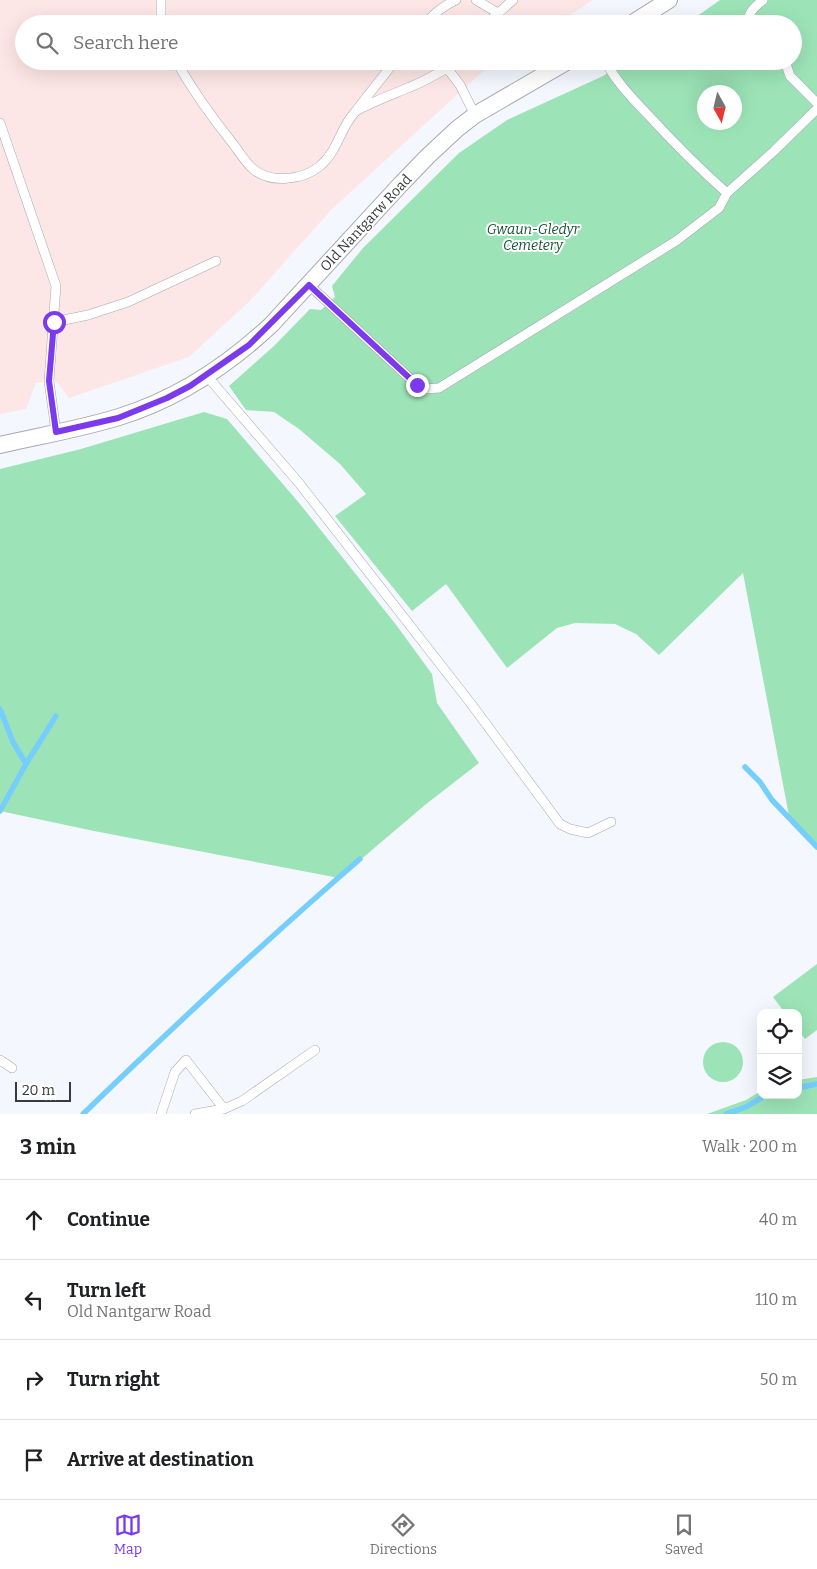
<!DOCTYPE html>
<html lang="en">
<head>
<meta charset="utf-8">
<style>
	body { margin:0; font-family:Bitter,serif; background:#f6f6f6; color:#202124 }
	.controls { position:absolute; right:15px; bottom:15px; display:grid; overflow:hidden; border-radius:10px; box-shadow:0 5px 20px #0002 }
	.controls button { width:45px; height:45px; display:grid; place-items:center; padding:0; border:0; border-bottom:1px solid #e0e0e0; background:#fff; color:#202124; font:25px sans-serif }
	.compass { position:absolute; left:697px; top:85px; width:45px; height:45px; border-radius:50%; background:#fff; box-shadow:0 5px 20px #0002; rotate:172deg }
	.scale { position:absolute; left:15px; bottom:12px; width:56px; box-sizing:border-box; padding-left:5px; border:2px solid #393a3d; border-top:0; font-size:14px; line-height:18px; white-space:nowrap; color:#393a3d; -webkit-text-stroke:4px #fff; paint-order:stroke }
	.stop { position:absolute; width:15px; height:15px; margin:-11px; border:4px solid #7c3aed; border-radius:50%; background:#fff }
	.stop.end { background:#7c3aed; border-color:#fff; box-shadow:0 1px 5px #0008 }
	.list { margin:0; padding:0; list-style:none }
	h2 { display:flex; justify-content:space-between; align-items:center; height:65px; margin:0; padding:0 20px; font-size:21px }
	h2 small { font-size:16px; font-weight:400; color:#757577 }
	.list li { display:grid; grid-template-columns:32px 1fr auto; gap:15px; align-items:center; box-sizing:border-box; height:80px; padding:0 20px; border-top:1px solid #e0e0e0 }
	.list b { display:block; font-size:19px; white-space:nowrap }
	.list p { margin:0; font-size:16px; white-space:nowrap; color:#757577 }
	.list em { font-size:16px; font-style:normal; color:#757577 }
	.icon { flex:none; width:28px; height:28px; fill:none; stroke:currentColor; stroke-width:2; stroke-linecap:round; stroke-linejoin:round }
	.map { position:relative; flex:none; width:817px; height:1114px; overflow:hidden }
	.search { position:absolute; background:#fff; box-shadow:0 5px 20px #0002; left:15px; right:15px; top:15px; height:55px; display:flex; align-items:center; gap:12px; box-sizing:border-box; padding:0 18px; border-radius:28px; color:#757577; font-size:19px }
	.sheet { height:385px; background:#fff }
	nav { display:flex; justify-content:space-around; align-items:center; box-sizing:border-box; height:70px; border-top:1px solid #e0e0e0; background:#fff; font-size:14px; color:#757577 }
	nav a { display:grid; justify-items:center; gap:2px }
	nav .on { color:#7c3aed }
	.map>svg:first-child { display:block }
</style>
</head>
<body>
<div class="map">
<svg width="817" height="1114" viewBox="0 0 817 1114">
	<rect width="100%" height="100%" fill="#f5f7fe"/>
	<path fill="#fde7e6" d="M0 0H593L556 24H24V61H499L481 73 331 210 249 302 189 357 69 398 57 382 49 381 36 383 26 409 0 414Z"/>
	<path fill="#9ce4b7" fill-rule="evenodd" d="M720 0H817V847L789 816 743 573 659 655 636 634 615 624 575 623 557 628 507 668 446 584 412 611 335 516 366 494 340 464 299 429 274 412 246 410 229 386 275 345 310 309 321 310 335 297 332 286 363 248 459 153 507 120 603 76 628 61H793V24H686ZM704 92H734V122H704Z
		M204 412 227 419 300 504 397 626 432 674 437 703 479 763 425 805 339 878 94 831 0 811V469L81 449Z
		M817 964V1030L805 1039 798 1030V1013H785L773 997Z
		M703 1062a20 20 0 1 1 40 0a20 20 0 1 1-40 0Z
		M817 1077V1114H707L746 1100 761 1091V1095H798V1080Z"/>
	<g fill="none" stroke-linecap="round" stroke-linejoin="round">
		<path stroke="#76cefd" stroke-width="5.5" d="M0 709 13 742 26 764
			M745 767 760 782 772 800 817 847
			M0 811 26 764 56 716
			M798 1088 817 1084
			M83 1114C173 1027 265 941 360 859
			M726 1114 746 1107 766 1095"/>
		<g stroke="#a6a8b1" stroke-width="10">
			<path id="lane" d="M161 0V17L163 24
				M476 0 498 13
				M425 24C434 13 443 6 456 0
				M486 24 513 0
				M749 24C747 12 755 7 763 0
				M176 61C193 91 213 119 234 145 240 153 246 163 253 169 271 184 303 180 320 166 338 151 340 128 355 112 358 109 364 107 368 105 382 98 396 93 410 87 423 82 435 75 447 68L460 85 475 115
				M605 61C617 83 634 100 651 118 675 144 701 170 727 193
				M785 61 790 76 817 103
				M358 108 395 61
				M0 123 56 286 49 381 56 432
				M309 285 417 385 425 389 439 388 676 241 719 208 727 193 774 151 817 109
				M54 322 88 315 128 302 216 261
				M207 376 299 483 472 705 560 824 570 829 588 833 611 822
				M0 1060 12 1068
				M224 1109 242 1101 315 1050
				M161 1114 175 1072 186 1060 224 1109 195 1114"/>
		</g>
		<g stroke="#a6a8b1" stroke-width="18">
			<path id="street" d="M631 24 669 0
				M0 445C39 436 80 429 119 417 177 399 227 366 271 325L400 185 428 156 457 129 475 115 568 61"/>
		</g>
		<use href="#lane" stroke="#fff" stroke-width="9"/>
		<use href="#street" stroke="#fff" stroke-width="16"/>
	</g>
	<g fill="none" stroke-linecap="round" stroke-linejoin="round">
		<path stroke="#7c3aed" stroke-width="6" d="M54 322 49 381 56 432 118 418 167 398 190 386 249 345 309 285 417 385"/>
	</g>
	<g text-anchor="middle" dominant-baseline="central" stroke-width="4" stroke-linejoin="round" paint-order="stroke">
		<g font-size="14" fill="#393a3d" stroke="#fff">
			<text transform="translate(366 223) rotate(-47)">Old Nantgarw Road</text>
		</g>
		<g font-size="14" font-style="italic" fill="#175433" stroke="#fff">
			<text x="533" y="229">Gwaun-Gledyr<tspan x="533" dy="16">Cemetery</tspan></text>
		</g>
	</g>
</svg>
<div class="controls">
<button><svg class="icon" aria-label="locate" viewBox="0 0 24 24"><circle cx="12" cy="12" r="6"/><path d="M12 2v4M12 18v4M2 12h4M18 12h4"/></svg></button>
<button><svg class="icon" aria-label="layers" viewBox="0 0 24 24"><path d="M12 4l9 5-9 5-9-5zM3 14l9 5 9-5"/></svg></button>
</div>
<svg class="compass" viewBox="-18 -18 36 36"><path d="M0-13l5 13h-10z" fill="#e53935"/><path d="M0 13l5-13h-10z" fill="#757577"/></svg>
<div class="scale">20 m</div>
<div class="stop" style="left:54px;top:322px"></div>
<div class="stop end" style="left:417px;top:385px"></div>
<div class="search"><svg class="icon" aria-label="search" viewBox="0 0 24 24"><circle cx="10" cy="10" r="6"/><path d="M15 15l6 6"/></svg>Search here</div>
</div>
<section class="sheet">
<h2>3 min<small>Walk · 200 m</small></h2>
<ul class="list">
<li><svg class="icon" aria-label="ahead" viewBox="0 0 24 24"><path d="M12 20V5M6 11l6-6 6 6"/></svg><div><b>Continue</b></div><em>40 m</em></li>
<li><svg class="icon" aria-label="left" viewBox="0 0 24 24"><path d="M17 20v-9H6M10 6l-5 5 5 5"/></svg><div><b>Turn left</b><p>Old Nantgarw Road</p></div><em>110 m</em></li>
<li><svg class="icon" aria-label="right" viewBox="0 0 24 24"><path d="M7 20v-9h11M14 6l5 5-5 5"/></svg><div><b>Turn right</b></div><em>50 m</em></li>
<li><svg class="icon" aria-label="arrive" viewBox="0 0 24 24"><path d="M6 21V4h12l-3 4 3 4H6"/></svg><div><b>Arrive at destination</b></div></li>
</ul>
</section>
<nav>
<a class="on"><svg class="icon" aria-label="map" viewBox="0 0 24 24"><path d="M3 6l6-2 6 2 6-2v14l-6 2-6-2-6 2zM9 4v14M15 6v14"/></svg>Map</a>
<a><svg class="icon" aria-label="directions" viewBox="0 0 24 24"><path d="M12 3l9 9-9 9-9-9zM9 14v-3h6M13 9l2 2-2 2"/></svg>Directions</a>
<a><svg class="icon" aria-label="saved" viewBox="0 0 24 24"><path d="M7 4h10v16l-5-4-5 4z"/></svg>Saved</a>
</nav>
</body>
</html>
